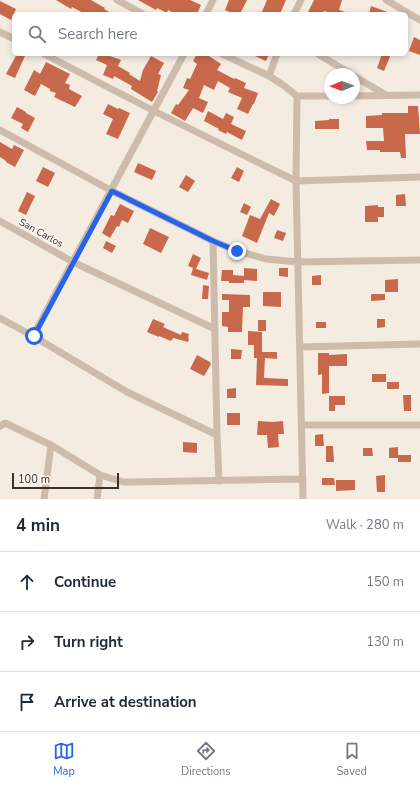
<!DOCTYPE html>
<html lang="en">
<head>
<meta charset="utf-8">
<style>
	body { margin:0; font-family:"Nunito Sans",sans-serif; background:#f6f6f7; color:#1f2937 }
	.compass { position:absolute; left:324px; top:68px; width:36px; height:36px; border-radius:50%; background:#fff; box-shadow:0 2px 6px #0003; rotate:269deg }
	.scale { position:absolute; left:12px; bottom:10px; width:107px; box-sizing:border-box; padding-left:4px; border:2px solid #3b302b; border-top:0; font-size:11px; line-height:14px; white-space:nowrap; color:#3b302b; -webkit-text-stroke:3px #fbf5ee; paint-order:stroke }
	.stop { position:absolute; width:12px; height:12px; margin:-9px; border:3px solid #2563eb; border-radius:50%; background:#fff }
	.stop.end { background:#2563eb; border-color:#fff; box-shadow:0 1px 4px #0008 }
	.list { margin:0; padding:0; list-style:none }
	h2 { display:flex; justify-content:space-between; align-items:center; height:52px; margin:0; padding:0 16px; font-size:17px }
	h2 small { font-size:13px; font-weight:400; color:#747a83 }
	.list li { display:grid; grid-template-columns:26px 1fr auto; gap:12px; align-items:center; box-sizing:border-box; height:60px; padding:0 16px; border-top:1px solid #e0e1e3 }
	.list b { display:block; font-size:15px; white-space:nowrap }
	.list em { font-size:13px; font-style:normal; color:#747a83 }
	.icon { flex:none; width:22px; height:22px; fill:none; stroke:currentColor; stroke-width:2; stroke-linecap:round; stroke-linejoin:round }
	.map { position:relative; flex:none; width:420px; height:499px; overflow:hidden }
	.search { position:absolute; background:#fff; box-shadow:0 2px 6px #0003; left:12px; right:12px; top:12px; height:44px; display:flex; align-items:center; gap:10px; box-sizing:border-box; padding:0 14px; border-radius:6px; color:#747a83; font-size:15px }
	.sheet { height:232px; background:#fff }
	nav { display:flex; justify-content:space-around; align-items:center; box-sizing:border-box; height:56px; border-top:1px solid #e0e1e3; background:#fff; font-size:11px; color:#747a83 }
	nav a { display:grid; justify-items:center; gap:2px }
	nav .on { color:#2563eb }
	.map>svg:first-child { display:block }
</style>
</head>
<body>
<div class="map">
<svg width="420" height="499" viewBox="0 0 420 499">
	<rect width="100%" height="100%" fill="#f4ebe1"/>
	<path fill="#c8694b" d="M56 0H91L105 8 104 9 113 14H85L72 7 71 9Z
		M138 0H190L201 5 197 14H176L168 10 167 13 157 8 156 10Z
		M229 0H247L240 14H234L225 10Z
		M267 0H286L280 14H261Z
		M314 0H342L339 10 349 13V14H334L324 11 322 14H307Z
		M0 1 16 9 11 20 0 14Z
		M371 6 390 13V14H369Z
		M414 37 420 40V55L409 51Z
		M17 54H21L25 56 15 78 6 74Z
		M99 54H111L110 56 121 60 118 66 130 73 129 74 140 81 143 70 151 56 164 63 158 74 161 75 157 91 158 92 152 102 131 89 132 86 114 76 113 79 103 75 107 65 96 60Z
		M197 54H206L221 64 217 70 234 79 235 78 246 83 244 88 258 93 254 104H253L248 114 237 109 242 98 228 92 230 88 218 81 214 90 204 85 199 98 208 102 203 113 193 108 185 121 171 113 176 104 178 105 189 90 183 88 187 78 190 79 197 64 193 61Z
		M251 54H269L266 61Z
		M382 54H391L384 71 377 68Z
		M46 62 70 74 65 83 70 85 69 89 82 96 75 107 54 97 56 93 50 91V89L41 84 35 96 24 90 34 70 40 74Z
		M108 104 118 109 119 108 130 113 118 139 106 134 113 119 103 114Z
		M408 106H418L420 134H405L406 158H401L400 152H380V150H367L366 141H384L383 128H366V116L382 115V113H408Z
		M17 107 26 112V113L35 118 28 132 21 128 23 124 11 118Z
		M208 111 223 119 226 113 234 117 231 124 246 131 242 140 227 132 226 134 218 130 219 129 204 121Z
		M329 119H339V129H315V121L329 120Z
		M0 142 12 149 14 145 24 150 15 167 6 162V161L0 157Z
		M138 163 156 171 152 180 134 172Z
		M43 167 55 173 48 187 36 181Z
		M237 167 244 171 239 182 231 178Z
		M186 175 195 181 188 192 179 187Z
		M27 192 35 196 26 215 18 211Z
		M405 194 406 206H396V195Z
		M271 199 280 204 274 216 269 213 257 243 242 236 250 215 260 219Z
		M244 203 251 207 247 215 240 212Z
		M120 204 134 211 128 223 122 220 119 227 117 226 110 238 102 233 111 215 114 216Z
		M378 205V207H384V217H378V222H365V206Z
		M150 228 169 237 161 253 143 244Z
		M277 230 286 233 283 241 274 238Z
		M106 241 116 246 112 253 103 248Z
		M193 254 201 258 196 269 209 273 207 280 191 275 193 268 188 266Z
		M244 268 257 269V281L244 280V283H229V281H221L222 270H233V275L244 276V279Z
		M279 268H288V277L279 276Z
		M321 275V285H312V276Z
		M398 279V292H385V280Z
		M203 285 209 286 208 299H202Z
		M263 292H281V307L263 306Z
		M222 294 250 295V307H243L242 332H228V327L222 326V312H229V300H222Z
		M371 294H385V300L371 301Z
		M153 319 165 324 163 327 181 335 182 332 189 334 188 338 189 339 188 342 173 338 171 341 159 336V337L147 332Z
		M377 319H385V327L377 328Z
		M258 320H266V331H258Z
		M316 322H326V328H316Z
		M248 331 262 332V352H277V359L265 358 264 378 288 379V386L256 385 257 358H254V345H248Z
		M231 349 242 350 241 359H231Z
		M318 353H329V355L347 354V366H329V393L322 394V374L318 375Z
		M197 355 210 362 211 364 204 376 190 369Z
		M372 374H386V382H372Z
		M387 382H399V389H387Z
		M236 388V398H227V389Z
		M403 395H411V411H404Z
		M329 396H345V405H335V411H329Z
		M227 413H240V425H227Z
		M258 421 273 422 283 421 284 434H278L279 447 268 448 267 435H257Z
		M323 434 324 446H315V435Z
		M183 442 197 443V453L183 452Z
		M326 446H333L334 462H326Z
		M398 447V455H411V462H398V458H389V448Z
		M363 448H372L373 456H363Z
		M385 475V492H377L376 476Z
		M322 478H334L335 485H322Z
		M336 480H355V490L336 491Z"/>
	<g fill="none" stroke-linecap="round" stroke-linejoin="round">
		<path stroke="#cdbbac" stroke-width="7" d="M117 0 143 14
			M386 0 420 20
			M206 14 213 0
			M294 14 301 0
			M0 32 14 39
			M44 54 154 111 296 181 420 177
			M222 54 269 76 283 85 297 96H330
			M318 54 351 74
			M269 76 277 54
			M354 76 386 95
			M297 96 296 181 303 499
			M354 96 420 95
			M0 130 112 191 213 241 237 251 266 259 298 262 420 260
			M0 221 73 262 215 329
			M213 241 217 435 219 481
			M0 318 33 336 127 392 217 435
			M33 336 184 54
			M300 347 420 344
			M302 425H420
			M0 426 5 423 51 445
			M44 499 51 445 100 475 123 482H133L303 479
			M97 499 100 475"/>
	</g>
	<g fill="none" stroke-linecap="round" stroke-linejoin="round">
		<path stroke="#2563eb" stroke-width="5" d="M34 336 112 191 213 241 237 251"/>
	</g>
	<g text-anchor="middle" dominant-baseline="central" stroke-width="3.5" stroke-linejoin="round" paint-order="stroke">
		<g font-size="10" fill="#3b302b" stroke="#fbf5ee">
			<text transform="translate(41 233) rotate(29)">San Carlos</text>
		</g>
	</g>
</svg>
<svg class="compass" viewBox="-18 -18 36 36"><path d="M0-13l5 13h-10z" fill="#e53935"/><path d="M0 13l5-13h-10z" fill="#747a83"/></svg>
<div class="scale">100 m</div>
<div class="stop" style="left:34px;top:336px"></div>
<div class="stop end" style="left:237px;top:251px"></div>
<div class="search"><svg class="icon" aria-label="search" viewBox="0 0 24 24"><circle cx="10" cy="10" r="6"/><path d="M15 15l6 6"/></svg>Search here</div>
</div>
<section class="sheet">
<h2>4 min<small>Walk · 280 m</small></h2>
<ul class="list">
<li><svg class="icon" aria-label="ahead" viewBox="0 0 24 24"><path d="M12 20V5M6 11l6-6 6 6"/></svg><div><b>Continue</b></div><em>150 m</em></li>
<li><svg class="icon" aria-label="right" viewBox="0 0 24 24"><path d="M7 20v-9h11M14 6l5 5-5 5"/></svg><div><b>Turn right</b></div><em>130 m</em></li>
<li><svg class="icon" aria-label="arrive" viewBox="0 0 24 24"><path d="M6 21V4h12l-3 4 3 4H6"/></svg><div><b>Arrive at destination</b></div></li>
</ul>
</section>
<nav>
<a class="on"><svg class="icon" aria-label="map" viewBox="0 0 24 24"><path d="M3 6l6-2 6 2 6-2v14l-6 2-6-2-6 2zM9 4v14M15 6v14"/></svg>Map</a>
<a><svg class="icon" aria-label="directions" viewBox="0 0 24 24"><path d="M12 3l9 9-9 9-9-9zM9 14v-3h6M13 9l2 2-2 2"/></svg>Directions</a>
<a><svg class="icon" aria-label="saved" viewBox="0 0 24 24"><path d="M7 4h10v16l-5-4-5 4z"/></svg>Saved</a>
</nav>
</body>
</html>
